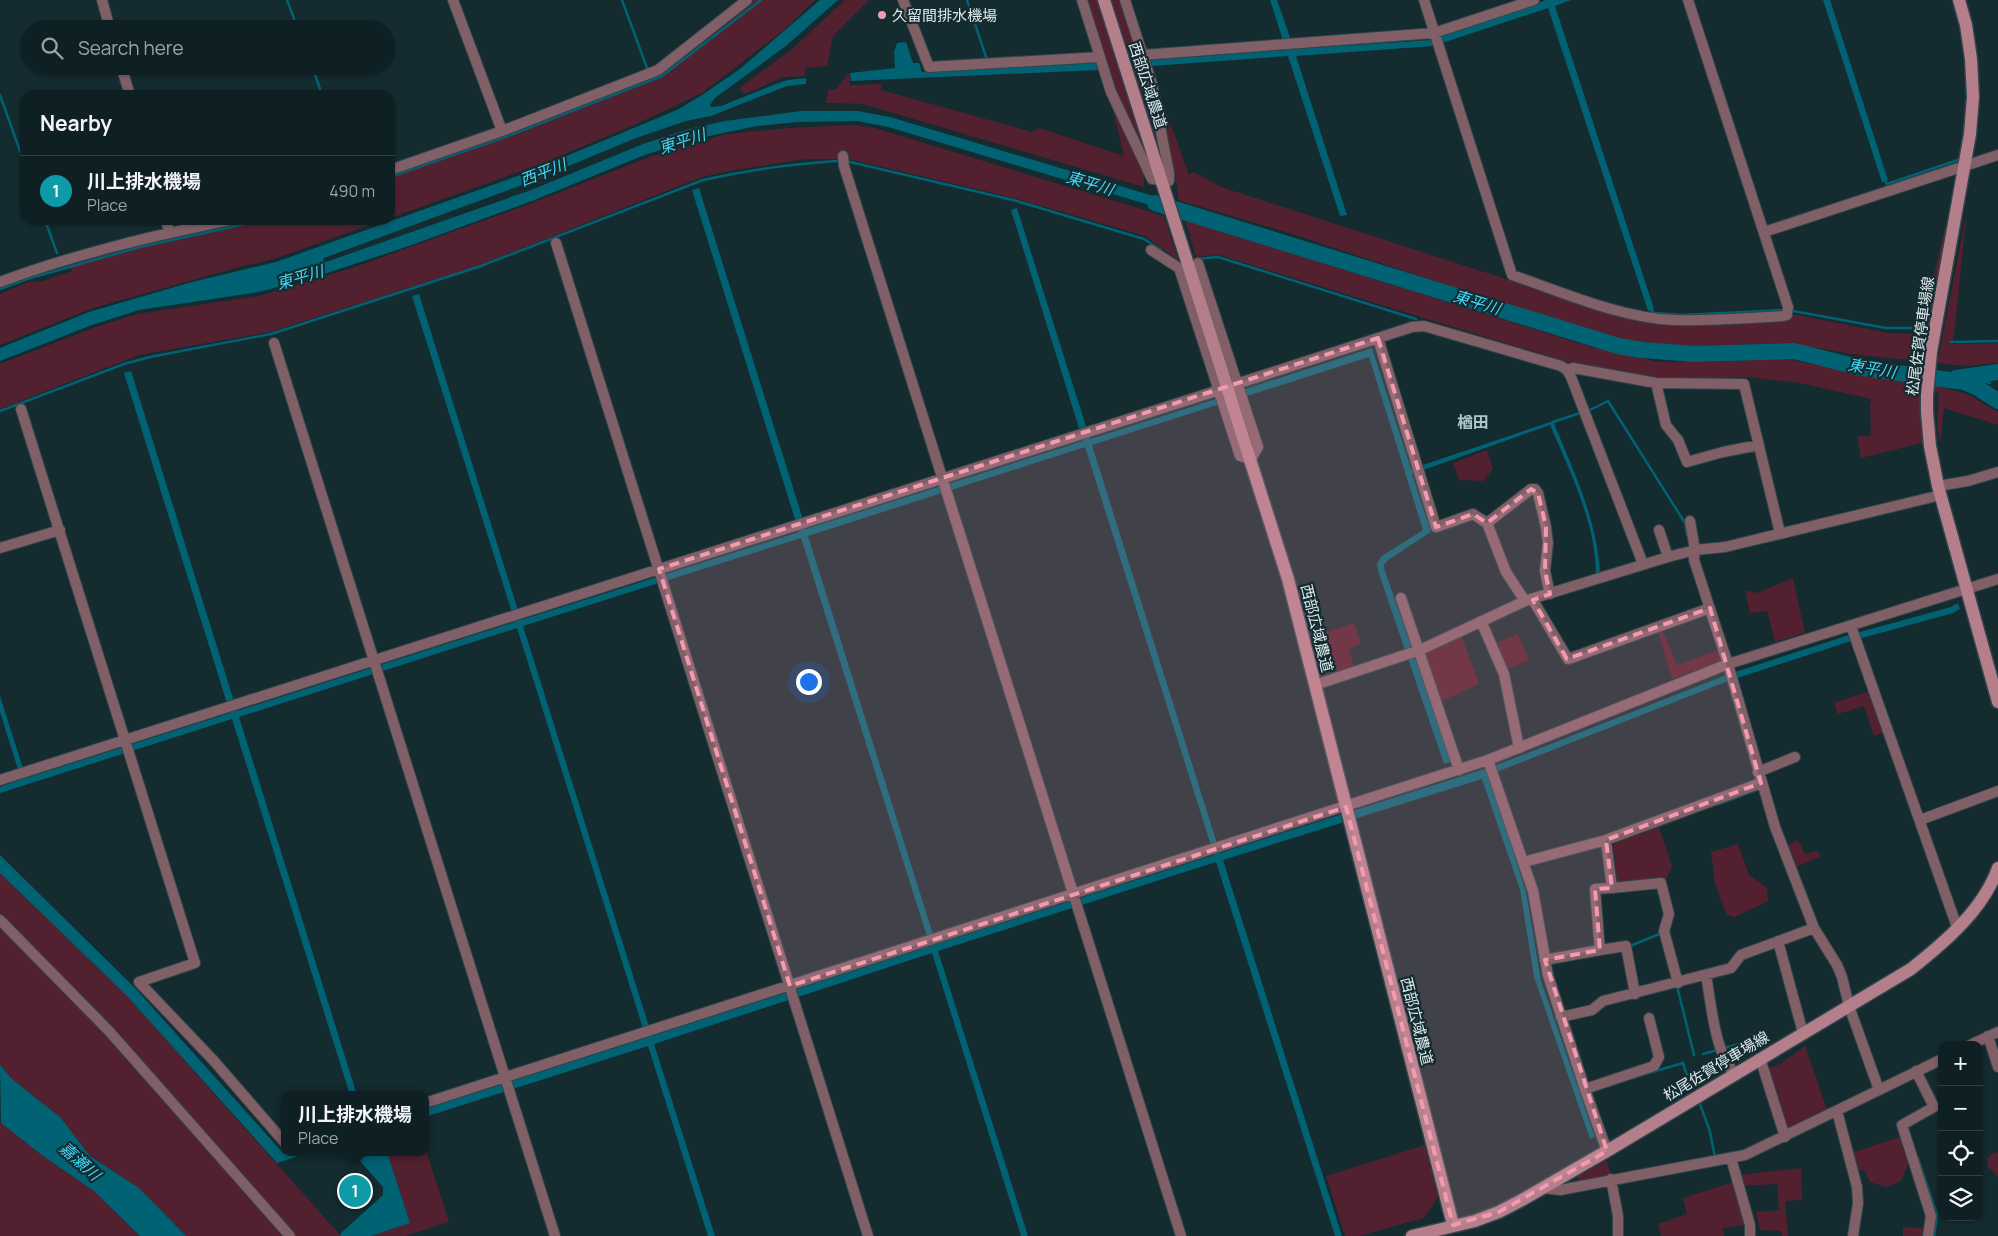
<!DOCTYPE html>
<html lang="en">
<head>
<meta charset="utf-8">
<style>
	body { margin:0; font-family:Manrope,"Noto Sans JP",sans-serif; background:#18282c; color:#f1f3f6 }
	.controls { position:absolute; right:15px; bottom:15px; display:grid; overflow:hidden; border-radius:10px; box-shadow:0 1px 4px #0004 }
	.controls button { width:45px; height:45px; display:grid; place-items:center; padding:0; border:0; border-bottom:1px solid #2f3e41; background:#0f2024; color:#f1f3f6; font:25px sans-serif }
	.you { position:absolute; left:808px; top:681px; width:18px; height:18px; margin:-12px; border:4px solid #fff; border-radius:50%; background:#1a73e8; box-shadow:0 0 0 8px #1a73e833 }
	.badge { display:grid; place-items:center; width:32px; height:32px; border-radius:50%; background:#0f766e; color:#fff; font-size:16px; font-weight:700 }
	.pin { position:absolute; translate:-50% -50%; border:2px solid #fff; box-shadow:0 1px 5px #0006 }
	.popup { position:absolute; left:281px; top:1091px; width:148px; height:65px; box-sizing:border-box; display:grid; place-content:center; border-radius:10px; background:#0f2024; filter:drop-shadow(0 1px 4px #0005); font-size:16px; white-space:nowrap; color:#9ba3a6 }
	.popup b { font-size:19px; color:#f1f3f6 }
	.popup::after { content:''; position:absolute; left:50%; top:100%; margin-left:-10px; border:10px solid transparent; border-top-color:#0f2024 }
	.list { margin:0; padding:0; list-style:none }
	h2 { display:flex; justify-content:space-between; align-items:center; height:65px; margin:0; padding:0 20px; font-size:21px }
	h2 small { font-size:16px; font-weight:400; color:#9ba3a6 }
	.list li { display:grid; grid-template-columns:32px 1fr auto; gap:15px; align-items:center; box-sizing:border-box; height:70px; padding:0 20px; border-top:1px solid #2f3e41 }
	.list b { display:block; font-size:19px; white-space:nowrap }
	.list p { margin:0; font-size:16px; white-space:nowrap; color:#9ba3a6 }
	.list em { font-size:16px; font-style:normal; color:#9ba3a6 }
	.icon { flex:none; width:28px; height:28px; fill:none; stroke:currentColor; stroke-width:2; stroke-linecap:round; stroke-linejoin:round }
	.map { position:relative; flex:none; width:1998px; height:1236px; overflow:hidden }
	.search { position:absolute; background:#0f2024; box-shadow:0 1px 4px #0004; left:20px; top:20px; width:375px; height:55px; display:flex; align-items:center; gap:12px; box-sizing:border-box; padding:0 18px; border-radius:28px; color:#9ba3a6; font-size:19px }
	.panel { position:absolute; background:#0f2024; box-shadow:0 1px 4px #0004; left:20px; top:90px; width:375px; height:135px; border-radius:15px }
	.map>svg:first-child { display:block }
</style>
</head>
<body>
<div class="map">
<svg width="1998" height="1236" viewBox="0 0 1998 1236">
	<rect width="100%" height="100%" fill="#142b30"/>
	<path fill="#53202f" d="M754 0H815L784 30 702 93 632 126 538 165 390 218V173L660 73Z
		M845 0H869L833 36 827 66 805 68V76L784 77 745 94 739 88 790 51Z
		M1086 0H1121L1149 87 1160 95 1189 175 1194 172 1221 187 1611 313 1786 320 1792 314 1889 333 1920 334 1950 206 1924 357 1938 359 1967 211 1953 344 1998 343V363L1966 366 1851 354 1789 343 1675 347 1629 341 1584 330 1289 233 1178 200 1177 184 1163 160 1144 172V187L863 104 826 103 828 90 836 89 849 73 850 85 881 84V90L1032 132 1039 128 1124 156Z
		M853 125 875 128 1164 216 1178 260 1145 236 1014 198 849 159H806L734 170 702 177 480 265 270 332 139 355 0 409V364L93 328 137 314 259 296 352 268 524 206 650 157 726 134 790 128Z
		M246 220H383L277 258 239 267 93 308 0 345V294L28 282 43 281 72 271 67 261 170 236Z
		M1185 220 1591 347 1659 362H1713L1782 358 1872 376 1919 381 1967 394 1998 412V425L1944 408 1940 445 1937 423 1939 393 1921 389 1922 443 1861 458 1857 437 1871 435 1870 404 1872 399 1800 383 1748 377 1658 380 1571 363 1219 255 1196 257Z
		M1487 450 1493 469 1483 481 1459 480 1453 463Z
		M1793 578 1805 633 1775 642 1767 611 1750 613 1745 590 1757 593Z
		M1354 623 1361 644 1349 649 1354 666 1338 673 1324 633Z
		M1663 631 1677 665 1720 649V661L1672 679 1658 633Z
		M1518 634 1529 660 1506 669 1494 644Z
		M1461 635 1479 684 1440 702 1423 652Z
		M1869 691 1883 733 1874 736 1864 706 1838 714 1834 703Z
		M1659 827 1672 867 1665 881 1617 882 1613 844Z
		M1798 840 1805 854 1816 851 1821 856 1796 867 1787 845Z
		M1738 844 1749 875 1767 888 1768 901 1735 917 1727 915 1715 884 1711 852Z
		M0 873 127 996 341 1236H186L139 1188 90 1156 61 1118 12 1079 0 1065Z
		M1805 1046 1827 1110 1785 1130 1765 1069 1780 1064Z
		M0 1122 43 1156 94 1191 140 1236H0Z
		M1900 1137 1909 1161 1901 1181 1886 1187 1870 1182 1864 1170H1854L1851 1153Z
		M1425 1145 1438 1197 1424 1218 1359 1236H1345L1326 1176Z
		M425 1147 449 1222 405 1236H371L410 1223 387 1152H425Z
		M1998 1152V1177L1988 1167 1987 1159 1993 1153Z
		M1607 1160 1611 1175 1580 1183 1577 1177Z
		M1801 1168 1802 1200 1785 1201 1788 1236H1782L1781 1231 1760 1230 1756 1212 1779 1210 1777 1184 1742 1186 1739 1175Z
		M1733 1182 1745 1225 1723 1228 1724 1236H1661L1658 1224 1687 1214 1683 1198Z
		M1903 1227 1926 1228 1924 1236H1903Z"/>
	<path fill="#016273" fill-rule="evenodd" d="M820 0H838L787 45 715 98 710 105 711 107 721 106 773 85 788 80 806 78V84L787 86 711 116 686 121 636 138 528 183 324 258 323 261 326 262 531 190 643 144 689 129 725 121 801 111H858L890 117 1160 198 1163 209 888 127 857 121 798 122 757 126 690 140 642 156 532 201 409 246 321 275 259 292 139 310 92 325 0 361V348L89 312 192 282 276 262 523 174 677 110 702 95 740 69Z
		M1270 0H1277L1294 49 1431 40 1546 0H1571L1555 6 1654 309 1648 311 1548 8 1433 46 1296 56 1347 215 1340 216 1288 56 1152 66 1151 60 1286 50Z
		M1823 0H1830L1888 180 1882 182Z
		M906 42 913 63H919L922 72 1097 63 1098 70 851 81 850 73 895 68 894 52 897 43Z
		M699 188 806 529 1083 441 1011 210 1017 208 1090 439 1216 399 1217 405 1092 445 1220 853 1497 765 1726 675 1849 635 1951 607 1958 603 1960 609 1953 613 1851 641 1728 681 1489 775 1526 892 1541 981 1595 1137 1590 1139 1534 977 1520 890 1482 779 1223 860 1342 1236H1335L1216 862 938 951 1028 1236H1021L932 953 654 1044 715 1236H708L648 1046 425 1117V1109L646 1038 517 628 239 717 357 1095H350L232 719 0 793V787L21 779 0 712V696L26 778 230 713 124 373 131 371 237 711 515 622 412 296 419 294 521 620 799 532 692 190ZM1085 447 1214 855 936 944 808 536ZM801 538 930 946 652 1036 523 626Z
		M1372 348 1411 469 1553 421C1573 470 1598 521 1600 575L1596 576C1596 523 1571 474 1550 425L1412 474 1431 532 1388 560 1384 565 1385 571 1451 762 1444 764 1378 571 1377 563 1382 556 1423 530 1369 357 1244 397 1242 390Z
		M0 855 136 989 284 1154 311 1152 277 1163 127 996 0 873Z
		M0 1065 12 1079 61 1118 90 1156 139 1188 186 1236H140L94 1191 43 1156 1 1123Z
		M352 1152H387L410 1223 371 1236H341L340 1234 383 1195V1187Z"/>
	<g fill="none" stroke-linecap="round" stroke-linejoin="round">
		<path stroke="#016273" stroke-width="2.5" d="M287 0 298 29
			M622 0 647 68
			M967 0 987 60
			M312 66 322 95
			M0 95 25 165
			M850 162 1013 200 1144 239 1161 250
			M390 177 505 137 662 76 761 0
			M1885 181 1887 184 1958 160
			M45 220 57 253
			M1197 259 1218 257 1416 319
			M0 289 27 279 140 247 264 220
			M1650 308 1654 313 1683 315 1784 310
			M1793 311 1886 328H1920
			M1951 342 1998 341
			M1972 377 1990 383
			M0 411 124 364 150 357 271 334 481 266 703 180C747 170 792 164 837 161
			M1588 411 1608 401 1685 523 1687 535
			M1553 422 1580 413
			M1719 804 1757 790
			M1630 946 1662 933
			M1677 986 1694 1055
			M1724 1048 1760 1039
			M1703 1054 1717 1050
			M1635 1077 1683 1063 1691 1088
			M1700 1104 1710 1132 1715 1157
			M1918 1158 1937 1215 1934 1236"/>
		<path stroke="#016273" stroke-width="16" d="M1155 203 1618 346 1642 350 1693 354 1794 351 1862 368 1964 382 1978 388 1998 401
			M1956 378 1998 372"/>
		<g stroke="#30464b" stroke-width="12">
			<path id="street" d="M102 0 110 29
				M903 0 929 67 1100 57
				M1082 0 1111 92 1152 179 1169 181V173L1152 84 1125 0
				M1424 0 1512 275C1562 292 1620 318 1673 320 1709 321 1747 318 1783 316L1787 315 1788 307 1688 0
				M1142 55 1434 33 1534 0
				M121 66 130 95
				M502 131 658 70 747 0
				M843 156 844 166 1181 1236
				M390 170 502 131 453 0
				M166 220 169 232
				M1764 232 1998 155
				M556 243 868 1236
				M1151 250 1179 268 1240 456 1251 459 1258 447 1198 263
				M0 282C75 254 152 236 230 220
				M1378 338 1436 527 1473 514 1487 523 1531 489H1535L1538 493 1546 527 1548 543 1545 571 1550 594
				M274 343 555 1236
				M1567 370 1573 368 1656 383 1744 384 1780 533
				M1656 383 1666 425 1678 440 1687 462 1723 452 1759 445
				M1236 384 1412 327 1424 326 1561 366 1567 370 1571 377 1643 564
				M21 409 195 963 139 982 214 1061 285 1143
				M1938 486 1968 481 1998 472
				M1487 523 1506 572 1525 601
				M1659 530 1668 557
				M0 548 60 530
				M1401 598 1459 770
				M1533 600 1568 659 1710 608
				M1481 621 1504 674 1519 748
				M1851 626 1957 927
				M1315 685 1420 650 1525 601 1668 557 1695 550 1725 547 1941 495
				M1488 760 1533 891 1548 975 1585 1089 1607 1151
				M1758 772 1795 757
				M0 780 1219 390
				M1920 820 1998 791
				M1606 840 1612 888 1661 883 1669 914 1664 931 1678 983
				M1524 862 1606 840 1761 783
				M0 920 109 1031 290 1236
				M1778 941 1803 1033
				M1600 950 1626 946 1635 994
				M1545 960 1600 950 1595 889 1612 888
				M1706 975C1711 1002 1715 1056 1735 1073
				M1561 1017 1592 1010 1603 1001 1731 968 1741 955 1814 928
				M1988 1036 1998 1067
				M1970 1045 1998 1032
				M1760 1058 1785 1137
				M1942 1059 1879 1090 1849 1006 1842 977 1837 965 1814 928 1775 827 1728 664 1998 579
				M1916 1071 1934 1107 1902 1125 1931 1216 1928 1236
				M1585 1089 1654 1066 1659 1057 1649 1018
				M425 1103 1488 760 1728 664 1694 560 1695 550 1690 521
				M1837 1111 1857 1187 1858 1203 1853 1236
				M1731 1158 1750 1225V1236
				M1611 1179 1618 1216V1236
				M1543 1188 1560 1190 1745 1155 1879 1090"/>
		</g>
		<g stroke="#30464b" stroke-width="15">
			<path id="secondary" d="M1104 0 1288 579 1453 1225
				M1959 0 1966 25 1971 59 1973 97 1970 134 1931 352 1927 395V412L1930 446 1938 486 1998 702
				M1412 1236 1475 1221 1499 1212 1522 1200 1607 1151 1911 969C1945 942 1983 910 1998 868"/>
		</g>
		<use href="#street" stroke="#815f67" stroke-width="10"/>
		<use href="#secondary" stroke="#b47f8b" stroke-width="12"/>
	</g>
	<path fill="#f29aaf" fill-opacity="0.2" stroke="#f29aaf" stroke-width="4" stroke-dasharray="10 6" stroke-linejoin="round" d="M1378 338 1436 527 1473 514 1487 523 1531 489 1538 493 1546 527 1545 571 1550 594 1533 600 1567 659 1710 608 1761 783 1606 840 1612 888 1595 889 1600 950 1545 960 1607 1151 1499 1212 1453 1225 1346 807 790 986 659 569Z"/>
	<circle fill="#f29aaf" stroke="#142b30" stroke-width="2" cx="882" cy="15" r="5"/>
	<g text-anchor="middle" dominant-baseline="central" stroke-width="4.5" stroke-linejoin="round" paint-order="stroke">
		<g font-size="15" fill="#deebef" stroke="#142b30" text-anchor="start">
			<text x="892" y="15">久留間排水機場</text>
		</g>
		<g font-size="15" fill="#deebef" stroke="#142b30">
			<text transform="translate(1148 85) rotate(72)">西部広域農道</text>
			<text transform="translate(1920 336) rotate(-82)">松尾佐賀停車場線</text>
			<text transform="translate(1317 628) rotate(76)">西部広域農道</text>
			<text transform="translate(1417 1021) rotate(76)">西部広域農道</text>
			<text transform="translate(1716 1066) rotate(-31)">松尾佐賀停車場線</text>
		</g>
		<g font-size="16" font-style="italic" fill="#3ed8f7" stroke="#142b30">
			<text transform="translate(682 141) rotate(-18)">東平川</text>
			<text transform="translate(543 172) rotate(-21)">西平川</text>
			<text transform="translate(1090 183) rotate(17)">東平川</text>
			<text transform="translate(300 277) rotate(-16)">東平川</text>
			<text transform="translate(1477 302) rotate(17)">東平川</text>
			<text transform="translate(1872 368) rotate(10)">東平川</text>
			<text transform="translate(80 1161) rotate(42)">嘉瀬川</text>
		</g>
		<g font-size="16" font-weight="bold" fill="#abc6cd" stroke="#142b30">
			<text x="1473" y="422">楢田</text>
		</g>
	</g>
</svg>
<div class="controls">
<button>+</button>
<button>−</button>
<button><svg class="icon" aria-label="locate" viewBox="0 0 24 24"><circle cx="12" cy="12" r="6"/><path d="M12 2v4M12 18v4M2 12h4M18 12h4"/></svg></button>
<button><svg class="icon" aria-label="layers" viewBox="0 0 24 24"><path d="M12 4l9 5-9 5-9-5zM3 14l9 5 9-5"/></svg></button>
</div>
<div class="you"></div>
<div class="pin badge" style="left:355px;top:1191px;background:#0f9aa8">1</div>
<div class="popup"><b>川上排水機場</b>Place</div>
<div class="search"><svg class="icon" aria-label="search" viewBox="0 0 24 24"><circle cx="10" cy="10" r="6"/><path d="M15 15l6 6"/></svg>Search here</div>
<section class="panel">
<h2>Nearby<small></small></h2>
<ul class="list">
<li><span class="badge" style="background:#0f9aa8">1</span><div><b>川上排水機場</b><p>Place</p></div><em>490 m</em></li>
</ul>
</section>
</div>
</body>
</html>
